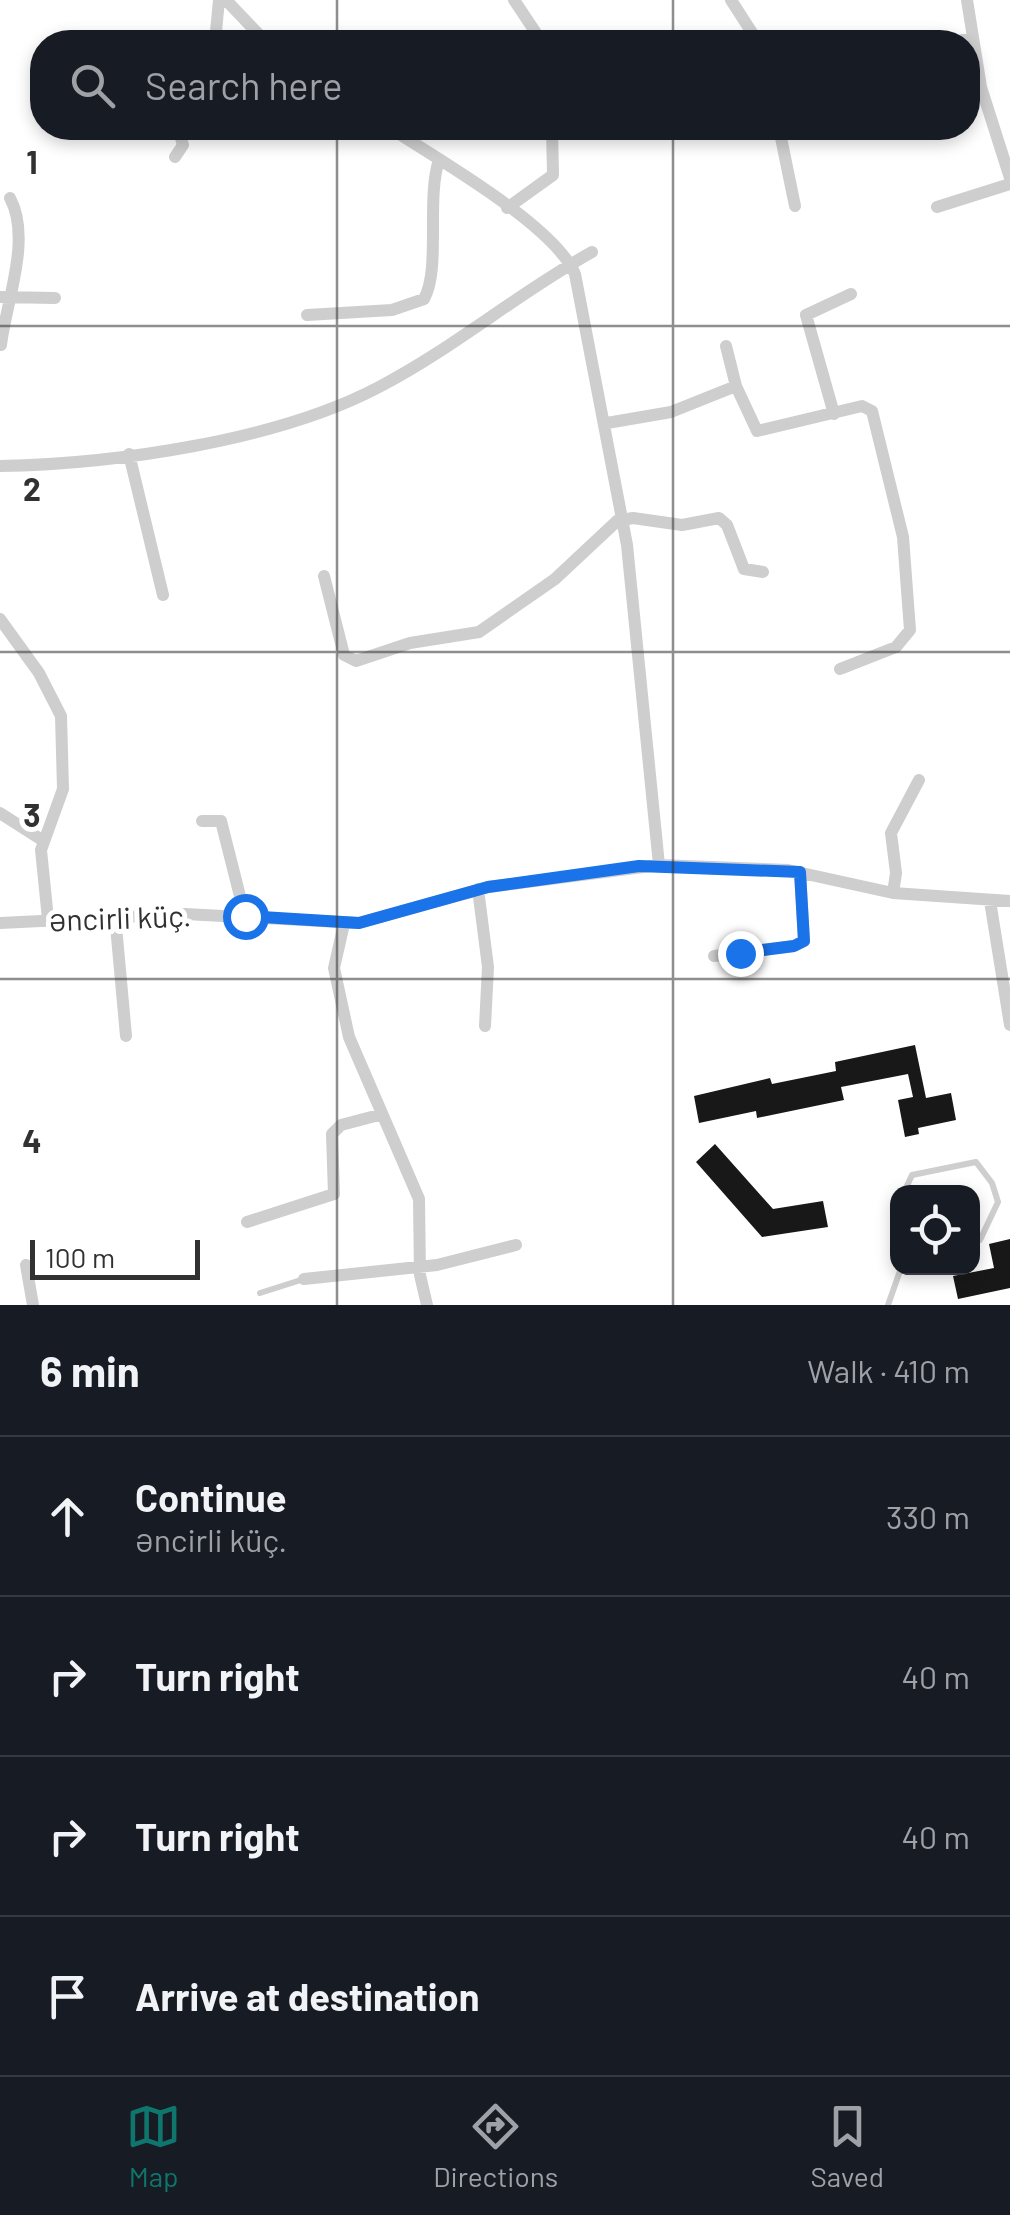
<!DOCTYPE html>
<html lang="en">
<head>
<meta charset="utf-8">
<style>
	body { margin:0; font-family:Barlow,sans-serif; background:#242831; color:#f1f3f6 }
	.controls { position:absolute; right:30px; bottom:30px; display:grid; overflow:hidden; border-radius:20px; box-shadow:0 5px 15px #0003 }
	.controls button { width:90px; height:90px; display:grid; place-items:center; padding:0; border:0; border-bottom:2px solid #363941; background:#171b24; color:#f1f3f6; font:50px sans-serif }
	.scale { position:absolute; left:30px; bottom:25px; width:170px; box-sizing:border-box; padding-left:10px; border:5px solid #313131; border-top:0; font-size:28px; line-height:35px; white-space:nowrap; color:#313131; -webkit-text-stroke:8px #fff; paint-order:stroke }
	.stop { position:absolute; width:30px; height:30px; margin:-22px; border:8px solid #1a73e8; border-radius:50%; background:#fff }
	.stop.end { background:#1a73e8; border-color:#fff; box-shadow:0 2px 10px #0008 }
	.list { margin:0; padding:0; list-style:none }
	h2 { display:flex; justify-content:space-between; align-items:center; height:130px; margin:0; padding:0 40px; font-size:42px }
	h2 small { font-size:32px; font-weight:400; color:#9ea1a6 }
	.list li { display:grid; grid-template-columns:65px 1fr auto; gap:30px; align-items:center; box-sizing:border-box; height:160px; padding:0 40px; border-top:2px solid #363941 }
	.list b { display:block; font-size:38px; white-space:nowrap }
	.list p { margin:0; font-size:32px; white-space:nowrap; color:#9ea1a6 }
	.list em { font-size:32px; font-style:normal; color:#9ea1a6 }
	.icon { flex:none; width:55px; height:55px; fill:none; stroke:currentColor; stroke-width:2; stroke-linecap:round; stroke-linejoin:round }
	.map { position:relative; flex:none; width:1010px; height:1305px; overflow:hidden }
	.search { position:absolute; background:#171b24; box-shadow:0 5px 15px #0003; left:30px; right:30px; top:30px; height:110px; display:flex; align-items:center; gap:25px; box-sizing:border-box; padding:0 35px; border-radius:40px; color:#9ea1a6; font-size:38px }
	.sheet { height:770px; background:#171b24 }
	nav { display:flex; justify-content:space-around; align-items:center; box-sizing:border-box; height:140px; border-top:2px solid #363941; background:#171b24; font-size:28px; color:#9ea1a6 }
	nav a { display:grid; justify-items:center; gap:5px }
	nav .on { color:#0f766e }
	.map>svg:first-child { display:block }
</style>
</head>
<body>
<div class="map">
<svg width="1010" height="1305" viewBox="0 0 1010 1305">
	<rect width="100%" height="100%" fill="#fff"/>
	<path fill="#181818" d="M915 1045 926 1098 951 1093 956 1120 918 1128 919 1134 905 1137 898 1100 913 1097 908 1074 841 1087 844 1100 757 1118 756 1111 699 1123 694 1096 770 1078 772 1084 836 1071 835 1062Z
		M715 1144 773 1209 823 1201 828 1227 762 1237 696 1162Z
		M1010 1239V1288L958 1299 953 1276 994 1268 989 1244Z"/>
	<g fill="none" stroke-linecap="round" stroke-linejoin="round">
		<path stroke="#cecece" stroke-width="6" d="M904 1192 912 1175 976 1162 992 1183 998 1202 980 1240
			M260 1293 304 1279
			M888 1305 901 1268"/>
		<path stroke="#cecece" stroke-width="12" d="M226 0 266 42
			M514 0 542 42
			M731 0 758 42
			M967 0 981 87 1010 178
			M215 42 219 0
			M947 42 972 39
			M390 128C437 159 554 225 575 274L627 545 659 865
			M779 128 795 206
			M175 157 183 145 178 128
			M937 207 1010 184
			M507 208 553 175 552 128
			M0 297 55 298
			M307 315 392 310 424 299C441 269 426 199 439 160
			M1 345C6 302 32 239 10 198
			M726 346 736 386 757 431 862 406 872 411 903 537 910 630 896 647 840 669
			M834 414 806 315 851 294
			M607 423 671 412 736 386
			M129 454 163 595
			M0 466C114 464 277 441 379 387 454 348 518 293 592 252
			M324 576 344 655 356 661 410 643 479 632 555 579 617 521 633 518 682 525 719 518 727 525 744 569 763 572
			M0 619 39 673 61 716 63 789 41 850 48 919
			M0 813 42 840
			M202 821H221L245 916
			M478 889 488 967 485 1026
			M893 893 896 873 891 833 919 780
			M990 901 1010 1025
			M115 915 126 1036
			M0 923 185 914 359 923 488 887 659 865 788 870 893 893 1010 901
			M344 924 334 968 349 1037 419 1199 420 1275 427 1305
			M714 956 794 946 804 941 800 872
			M247 1222 334 1194 332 1134 341 1125 379 1115
			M26 1265 33 1305
			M304 1279 437 1265 516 1245"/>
	</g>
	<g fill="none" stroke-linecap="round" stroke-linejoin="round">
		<path stroke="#1a73e8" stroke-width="12" d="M245 916 359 923 488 887 639 866 800 872 804 941 794 946 740 953"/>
	</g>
	<path fill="none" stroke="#313131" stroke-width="2.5" stroke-opacity="0.55" d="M337 0V42M673 0V42M337 128V1305M673 128V1305M0 326H1010M0 652H1010M0 979H1010"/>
	<g text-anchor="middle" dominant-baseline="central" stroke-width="10" stroke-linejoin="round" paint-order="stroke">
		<g font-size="30" fill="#313131" stroke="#fff">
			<text transform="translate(120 917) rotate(-2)">Əncirli küç.</text>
		</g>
	</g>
	<g font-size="32" text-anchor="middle" font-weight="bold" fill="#313131" stroke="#fff" stroke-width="10" stroke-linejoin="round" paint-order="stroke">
		<text x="32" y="174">1</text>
		<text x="32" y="501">2</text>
		<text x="32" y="827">3</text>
		<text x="32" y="1153">4</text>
	</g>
</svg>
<div class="controls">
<button><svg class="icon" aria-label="locate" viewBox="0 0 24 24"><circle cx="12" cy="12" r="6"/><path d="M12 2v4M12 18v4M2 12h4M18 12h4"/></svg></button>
</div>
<div class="scale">100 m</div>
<div class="stop" style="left:245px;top:916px"></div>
<div class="stop end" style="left:740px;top:953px"></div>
<div class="search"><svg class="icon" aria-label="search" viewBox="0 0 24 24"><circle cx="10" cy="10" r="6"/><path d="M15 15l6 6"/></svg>Search here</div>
</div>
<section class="sheet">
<h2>6 min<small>Walk · 410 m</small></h2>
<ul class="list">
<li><svg class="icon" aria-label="ahead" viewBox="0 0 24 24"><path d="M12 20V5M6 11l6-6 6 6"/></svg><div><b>Continue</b><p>Əncirli küç.</p></div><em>330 m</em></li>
<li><svg class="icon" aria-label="right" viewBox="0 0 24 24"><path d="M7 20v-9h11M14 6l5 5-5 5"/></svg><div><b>Turn right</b></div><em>40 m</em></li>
<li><svg class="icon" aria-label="right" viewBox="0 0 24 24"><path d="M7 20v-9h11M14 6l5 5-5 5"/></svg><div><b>Turn right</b></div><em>40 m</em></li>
<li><svg class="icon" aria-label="arrive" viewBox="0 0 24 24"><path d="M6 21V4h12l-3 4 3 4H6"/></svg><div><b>Arrive at destination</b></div></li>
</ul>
</section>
<nav>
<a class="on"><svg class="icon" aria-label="map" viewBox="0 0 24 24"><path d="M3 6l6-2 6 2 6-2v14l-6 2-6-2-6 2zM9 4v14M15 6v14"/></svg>Map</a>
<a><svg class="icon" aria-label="directions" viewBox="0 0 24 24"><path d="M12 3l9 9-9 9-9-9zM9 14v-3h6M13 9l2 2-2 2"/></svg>Directions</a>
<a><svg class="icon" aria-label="saved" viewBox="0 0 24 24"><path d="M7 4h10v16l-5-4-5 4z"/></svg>Saved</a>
</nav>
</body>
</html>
